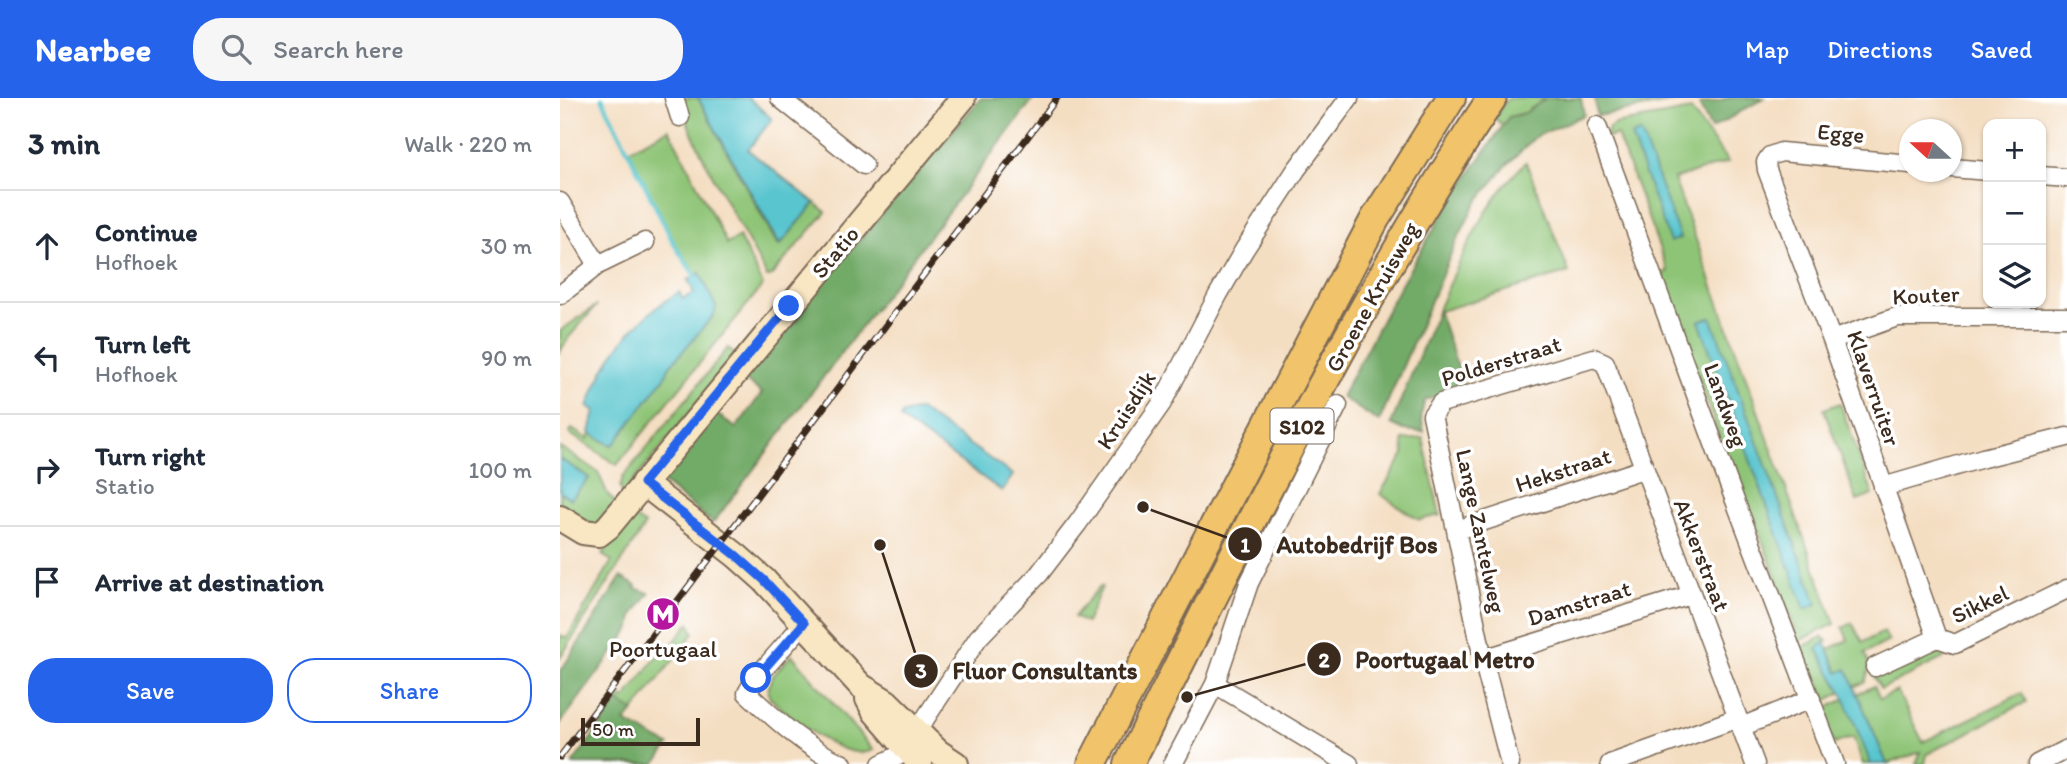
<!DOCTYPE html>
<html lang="en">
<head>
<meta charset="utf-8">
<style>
	body { margin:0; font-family:Itim,sans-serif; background:#f6f6f7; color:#1f2937 }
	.controls { position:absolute; right:21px; top:21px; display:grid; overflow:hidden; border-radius:14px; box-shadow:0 2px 5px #0004 }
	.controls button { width:63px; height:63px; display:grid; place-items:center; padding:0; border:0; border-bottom:2px solid #e0e1e3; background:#fff; color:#1f2937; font:35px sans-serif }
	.compass { position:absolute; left:1339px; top:21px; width:63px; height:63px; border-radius:50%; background:#fff; box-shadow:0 2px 5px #0004; rotate:291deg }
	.scale { position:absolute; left:21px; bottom:18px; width:119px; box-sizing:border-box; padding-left:7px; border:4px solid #3b2a1e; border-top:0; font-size:19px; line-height:24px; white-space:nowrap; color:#3b2a1e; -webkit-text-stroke:5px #fff; paint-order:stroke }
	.stop { position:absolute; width:21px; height:21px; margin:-16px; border:5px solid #2563eb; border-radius:50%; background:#fff }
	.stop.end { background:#2563eb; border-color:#fff; box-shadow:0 2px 7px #0008 }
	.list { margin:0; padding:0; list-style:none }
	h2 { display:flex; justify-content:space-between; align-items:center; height:91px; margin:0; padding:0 28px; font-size:30px }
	h2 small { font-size:23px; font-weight:400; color:#747a83 }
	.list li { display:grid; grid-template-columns:46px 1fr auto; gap:21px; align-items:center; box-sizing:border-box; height:112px; padding:0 28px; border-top:2px solid #e0e1e3 }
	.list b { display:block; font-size:26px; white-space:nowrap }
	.list p { margin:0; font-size:23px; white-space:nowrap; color:#747a83 }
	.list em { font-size:23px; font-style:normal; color:#747a83 }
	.actions { display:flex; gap:14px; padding:21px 28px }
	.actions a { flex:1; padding:16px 0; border:2px solid #2563eb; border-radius:28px; text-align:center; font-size:24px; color:#2563eb }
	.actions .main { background:#2563eb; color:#fff }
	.icon { flex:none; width:38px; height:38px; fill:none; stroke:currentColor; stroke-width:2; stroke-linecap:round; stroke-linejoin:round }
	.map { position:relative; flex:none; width:1507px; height:666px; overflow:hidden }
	header { display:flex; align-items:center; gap:42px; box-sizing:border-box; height:98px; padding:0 35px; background:#2563eb; color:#fff }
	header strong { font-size:33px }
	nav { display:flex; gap:38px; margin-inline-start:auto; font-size:24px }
	.search { width:490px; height:63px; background:#f6f6f7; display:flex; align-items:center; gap:18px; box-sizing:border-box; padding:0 24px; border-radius:28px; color:#747a83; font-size:26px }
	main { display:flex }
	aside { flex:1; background:#fff }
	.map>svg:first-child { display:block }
</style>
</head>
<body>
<header>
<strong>Nearbee</strong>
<div class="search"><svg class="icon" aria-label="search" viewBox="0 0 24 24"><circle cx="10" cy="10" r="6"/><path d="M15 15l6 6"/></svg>Search here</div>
<nav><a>Map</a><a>Directions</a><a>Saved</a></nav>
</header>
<main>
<aside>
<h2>3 min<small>Walk · 220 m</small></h2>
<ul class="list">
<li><svg class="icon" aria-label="ahead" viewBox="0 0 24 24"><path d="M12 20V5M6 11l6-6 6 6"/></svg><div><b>Continue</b><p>Hofhoek</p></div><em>30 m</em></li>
<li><svg class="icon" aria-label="left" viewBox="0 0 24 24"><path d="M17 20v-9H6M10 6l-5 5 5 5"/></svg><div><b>Turn left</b><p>Hofhoek</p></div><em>90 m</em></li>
<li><svg class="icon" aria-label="right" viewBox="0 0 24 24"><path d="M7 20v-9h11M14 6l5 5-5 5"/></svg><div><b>Turn right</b><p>Statio</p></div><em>100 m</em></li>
<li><svg class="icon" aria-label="arrive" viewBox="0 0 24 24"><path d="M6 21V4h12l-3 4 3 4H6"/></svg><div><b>Arrive at destination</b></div></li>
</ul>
<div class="actions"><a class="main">Save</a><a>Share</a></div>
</aside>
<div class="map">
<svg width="1507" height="666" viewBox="0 0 1507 666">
	<rect width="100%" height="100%" fill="#fff"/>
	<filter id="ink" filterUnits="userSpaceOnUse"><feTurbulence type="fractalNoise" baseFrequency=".0143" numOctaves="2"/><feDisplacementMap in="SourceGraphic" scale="14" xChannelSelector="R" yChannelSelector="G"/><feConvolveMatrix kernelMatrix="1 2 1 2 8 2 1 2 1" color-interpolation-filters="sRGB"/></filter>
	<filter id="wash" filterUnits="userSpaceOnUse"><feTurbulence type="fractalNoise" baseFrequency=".00686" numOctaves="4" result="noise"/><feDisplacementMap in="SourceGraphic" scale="28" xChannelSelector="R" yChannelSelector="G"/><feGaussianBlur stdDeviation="1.57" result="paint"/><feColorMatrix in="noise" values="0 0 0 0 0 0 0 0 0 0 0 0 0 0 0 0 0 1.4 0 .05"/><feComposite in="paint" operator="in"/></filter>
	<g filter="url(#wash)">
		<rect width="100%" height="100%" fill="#f4dec2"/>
		<path fill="#8ec476" stroke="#64774a" stroke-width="2" d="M119 0H138L216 144 220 147 255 105 266 114 210 179H207C179 124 137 58 119 0Z
			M948 0H986L965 15 949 19 943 27 934 20Z
			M1131 12 1168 64 1114 81 1275 526 1235 545 1233 541 1236 533 1194 421 1187 418 1180 402 1184 399 1179 388 1176 389 1142 288 1098 178 1108 173 1057 37 1046 40 1049 30 1055 26Z
			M109 31 167 146 179 139 203 187 57 367 9 335 12 331 28 341 30 335 51 347 55 345 105 279 109 269 154 217 140 175 135 178 114 146 68 52Z
			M966 64 1009 174 877 214C901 160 923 106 966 64Z
			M37 207 9 239 0 254V233Z
			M168 250 177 258 63 396 60 390 63 379Z
			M1280 305 1313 397 1297 403 1264 311Z
			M863 340 880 417 859 422 820 396 844 356 843 342Z
			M0 349 38 374 48 397 56 405 35 428 0 412V394L11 401 29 380 0 361Z
			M70 420H75L85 427 0 560V537L7 540 52 463 42 457Z
			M540 488 542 489 526 525 514 519Z
			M129 525 134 535 74 613 58 604 62 599 65 601 101 553 112 547Z
			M1292 525 1303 544 1324 534 1329 543 1305 555 1310 568 1305 584 1294 589 1287 572 1279 575 1268 552 1288 542 1283 530Z
			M1262 539 1268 543 1257 551 1282 594 1258 607 1238 551Z
			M1370 550 1390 557 1321 591 1314 579Z
			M232 557 313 652C285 666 230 619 210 600 203 582 221 569 232 557Z
			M1314 588 1320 601 1337 593 1363 644 1462 595 1466 604 1367 656 1365 666H1356L1361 654 1327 666 1297 596Z
			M1285 601 1311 666H1303L1293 639 1274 646 1264 624 1268 622 1264 611Z"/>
		<path fill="#72aa67" stroke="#566a42" stroke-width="2" d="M421 0H474L153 425 102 384 154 314 176 330 202 295 182 280Z
			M986 0H1021L1024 17 975 39 946 68 916 105 896 144 819 324 781 299 842 184 894 98 949 19 965 15Z
			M1035 0H1116L1119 3 1037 18Z
			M1169 0H1204L1151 31 1139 7Z
			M878 212 905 290 865 302 861 317 864 334 844 332 831 326Z
			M61 479 76 488 75 490 89 495 73 517 71 530 0 626V574Z
			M58 604 74 613 65 624 109 647 95 666H12Z"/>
		<path fill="#58c5cf" stroke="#4a7876" stroke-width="2" d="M138 0H189L212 21 188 52 255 105 220 147Z
			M1081 35 1120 140 1110 144 1071 38Z
			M140 175 156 209 154 217 109 269 105 279 55 345 51 347 30 335 35 312 28 309C44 260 74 221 119 194L123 201 134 195 128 182Z
			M1151 219 1257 506 1245 511 1139 223Z
			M360 312 453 377 442 393 341 321 342 316Z
			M0 361 29 380 11 401 0 394Z
			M1265 544 1278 575 1287 571 1327 666H1311L1282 594 1257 551Z"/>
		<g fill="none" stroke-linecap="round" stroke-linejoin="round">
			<path stroke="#58c5cf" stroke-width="4.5" d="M42 0 114 146 135 178"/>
		</g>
	</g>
	<g filter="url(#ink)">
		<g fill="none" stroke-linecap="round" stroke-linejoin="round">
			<g stroke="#7c6957" stroke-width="21">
				<path id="street" d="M114 0 120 19
					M220 0 304 67
					M1037 28 1171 392 1275 666
					M1350 66 1221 54 1210 58 1206 64 1207 72 1272 242 1377 540
					M1392 70 1428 73
					M1481 78 1507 80
					M0 104 38 167
					M0 197 38 167 85 144
					M1272 242 1337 219H1507
					M1323 389 1423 360 1507 339
					M897 432 1083 371
					M244 525 196 580 187 595C215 621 247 651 283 666
					M923 561 1131 497
					M1315 569 1377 540 1395 546 1507 491
					M655 586 689 485 778 307
					M1181 629 1251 601
					M357 633 418 540 479 476 518 425 602 305 658 197 684 152 736 72 789 0
					M321 666 338 658 345 649
					M613 666 655 586 789 666
					M950 666 923 561 872 317 881 305 1034 260 1045 265 1195 666
					M1050 666 1178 620
					M1477 666 1507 651"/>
			</g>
			<g stroke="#7c6957" stroke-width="28">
				<path id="secondary" d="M83 385 177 458 204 482 301 588 327 604 378 654 396 666
					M0 420 23 434 39 436 48 429 403 0
					M308 601 315 614 360 666"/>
			</g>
			<g stroke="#7c6957" stroke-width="32">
				<path id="primary" d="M532 666 639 457 815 121 891 0
					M569 666C683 441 792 210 932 0"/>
			</g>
			<use href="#street" stroke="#fff" stroke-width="18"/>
			<use href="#secondary" stroke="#f9e7c3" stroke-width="24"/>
			<use href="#primary" stroke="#f1c36a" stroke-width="28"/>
			<g stroke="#3b2a1e" stroke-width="7">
				<path id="rail" d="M0 659 497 0"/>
			</g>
			<use href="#rail" stroke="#fff" stroke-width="4.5" stroke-dasharray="13" stroke-linecap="butt"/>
		</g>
	</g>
	<g fill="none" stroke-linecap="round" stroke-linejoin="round" filter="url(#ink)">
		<path stroke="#2563eb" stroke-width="9" d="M196 580 244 525 204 482 177 458 83 385 229 208"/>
	</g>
	<defs>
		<g id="metro-disc" transform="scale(1.75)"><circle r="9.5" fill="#b5179e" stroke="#fff"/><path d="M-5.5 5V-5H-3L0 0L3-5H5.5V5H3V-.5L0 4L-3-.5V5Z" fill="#fff"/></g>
	</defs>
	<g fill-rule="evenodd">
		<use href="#metro-disc" x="103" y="516"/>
	</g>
	<g text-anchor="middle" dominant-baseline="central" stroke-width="7" stroke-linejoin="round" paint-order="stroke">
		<rect fill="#fff" stroke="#766a62" stroke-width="2" x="710.5" y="310.5" width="63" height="35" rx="5"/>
		<g font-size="21" font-weight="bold" fill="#3b2a1e">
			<text x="742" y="328">S102</text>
		</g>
		<g font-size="23" fill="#3b2a1e" stroke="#fff">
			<text transform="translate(1281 35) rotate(5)">Egge</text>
			<text transform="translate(275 154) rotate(-50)">Statio</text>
			<text transform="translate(1366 197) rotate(-3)">Kouter</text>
			<text transform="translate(812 199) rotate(-61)">Groene Kruisweg</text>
			<text transform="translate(941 263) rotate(-17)">Polderstraat</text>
			<text transform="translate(1314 290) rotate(71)">Klaverruiter</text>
			<text transform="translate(1166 307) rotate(70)">Landweg</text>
			<text transform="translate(566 312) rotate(-57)">Kruisdijk</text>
			<text transform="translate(1003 372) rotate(-18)">Hekstraat</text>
			<text transform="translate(921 433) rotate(78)">Lange Zantelweg</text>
			<text transform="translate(1142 457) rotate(69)">Akkerstraat</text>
			<text transform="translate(1019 505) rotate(-17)">Damstraat</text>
			<text transform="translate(1420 506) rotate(-26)">Sikkel</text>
		</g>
		<g font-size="23" fill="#3b2a1e" stroke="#fff">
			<text x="103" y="551">Poortugaal</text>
		</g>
	</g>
	<path fill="none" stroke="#3b2a1e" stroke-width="2.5" d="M583 409L685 446M627 599L764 561M320 447L361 573"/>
	<g fill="#3b2a1e" stroke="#fff" stroke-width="2.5">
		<circle cx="583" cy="409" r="7"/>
		<circle cx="627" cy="599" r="7"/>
		<circle cx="320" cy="447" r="7"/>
		<circle cx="685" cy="446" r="18"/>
		<circle cx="764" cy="561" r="18"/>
		<circle cx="361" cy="573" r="18"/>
	</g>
	<g font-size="21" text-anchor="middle" font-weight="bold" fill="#fff">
		<text x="685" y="454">1</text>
		<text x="764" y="569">2</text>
		<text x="361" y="580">3</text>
	</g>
	<g font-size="24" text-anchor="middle" font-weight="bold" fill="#3b2a1e" stroke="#fff" stroke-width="7" stroke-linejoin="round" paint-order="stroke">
		<text x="797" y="455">Autobedrijf Bos</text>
		<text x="885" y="570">Poortugaal Metro</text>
		<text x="485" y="581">Fluor Consultants</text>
	</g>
</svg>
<div class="controls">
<button>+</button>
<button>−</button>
<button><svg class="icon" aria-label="layers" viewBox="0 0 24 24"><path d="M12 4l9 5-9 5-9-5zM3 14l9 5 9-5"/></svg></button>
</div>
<svg class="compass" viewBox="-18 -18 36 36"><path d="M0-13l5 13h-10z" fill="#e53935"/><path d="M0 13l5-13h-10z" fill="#747a83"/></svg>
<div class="scale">50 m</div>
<div class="stop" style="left:196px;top:580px"></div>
<div class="stop end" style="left:229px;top:208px"></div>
</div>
</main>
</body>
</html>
